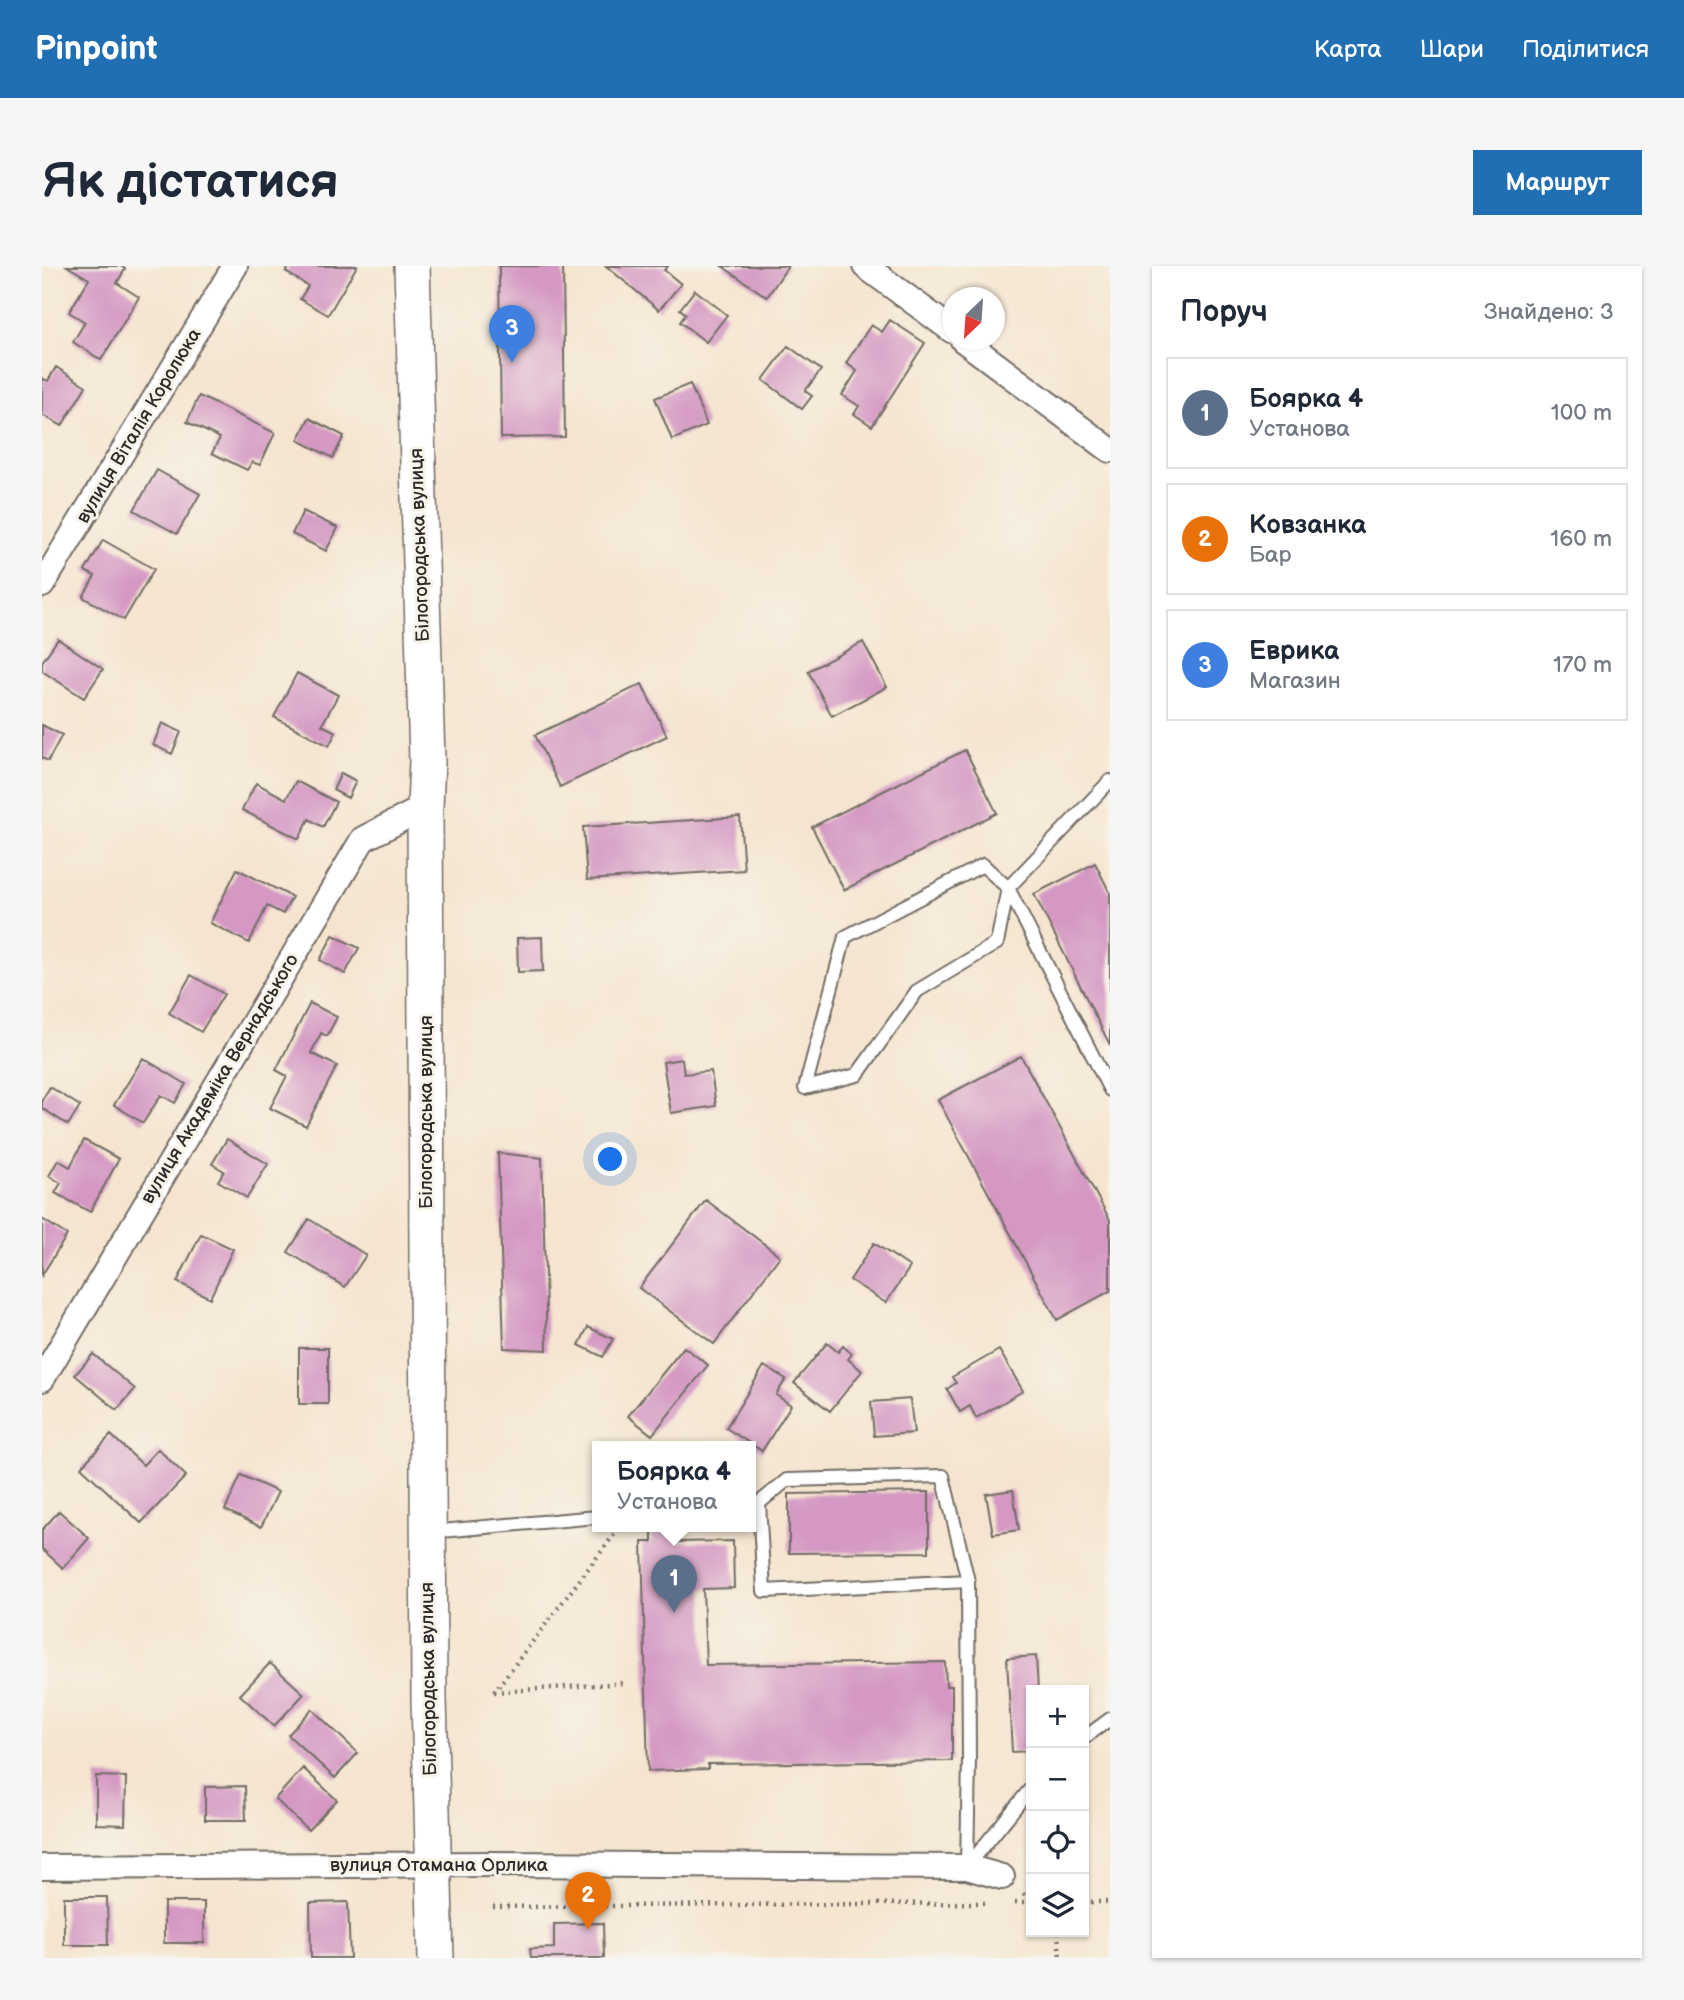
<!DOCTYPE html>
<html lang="uk">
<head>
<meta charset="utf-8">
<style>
	body { margin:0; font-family:"Balsamiq Sans",sans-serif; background:#f6f6f7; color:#1f2937 }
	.controls { position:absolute; right:21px; bottom:21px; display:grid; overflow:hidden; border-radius:0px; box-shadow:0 2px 5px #0004 }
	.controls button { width:63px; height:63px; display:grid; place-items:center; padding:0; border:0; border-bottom:2px solid #e0e1e3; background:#fff; color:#1f2937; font:35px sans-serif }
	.compass { position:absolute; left:900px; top:21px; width:63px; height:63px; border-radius:50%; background:#fff; box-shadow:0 2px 5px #0004; rotate:205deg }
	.you { position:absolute; left:569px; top:894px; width:24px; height:24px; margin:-18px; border:5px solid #fff; border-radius:50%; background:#1a73e8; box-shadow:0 0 0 10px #1a73e833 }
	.badge { display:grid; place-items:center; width:46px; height:46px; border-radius:50%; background:#1f6fb2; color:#fff; font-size:23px; font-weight:700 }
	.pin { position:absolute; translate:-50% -58px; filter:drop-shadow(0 2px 4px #0008) }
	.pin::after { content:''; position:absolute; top:37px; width:24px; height:21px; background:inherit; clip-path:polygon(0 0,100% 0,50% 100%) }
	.popup { position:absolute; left:550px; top:1175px; width:164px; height:91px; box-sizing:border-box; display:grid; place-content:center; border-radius:0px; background:#fff; filter:drop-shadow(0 2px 5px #0005); font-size:23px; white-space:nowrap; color:#747a83 }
	.popup b { font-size:26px; color:#1f2937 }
	.popup::after { content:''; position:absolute; left:50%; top:100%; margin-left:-14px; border:14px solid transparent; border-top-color:#fff }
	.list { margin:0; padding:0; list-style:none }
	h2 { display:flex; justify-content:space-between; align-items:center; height:91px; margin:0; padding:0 28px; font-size:30px }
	h2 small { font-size:23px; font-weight:400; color:#747a83 }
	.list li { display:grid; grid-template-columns:46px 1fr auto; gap:21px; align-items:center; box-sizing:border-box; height:112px; margin:0 14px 14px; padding:0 14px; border:2px solid #e0e1e3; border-radius:0px }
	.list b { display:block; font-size:26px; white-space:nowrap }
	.list p { margin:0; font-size:23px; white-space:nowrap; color:#747a83 }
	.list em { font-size:23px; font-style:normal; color:#747a83 }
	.icon { flex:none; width:38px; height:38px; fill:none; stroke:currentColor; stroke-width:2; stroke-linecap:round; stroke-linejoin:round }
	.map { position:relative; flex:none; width:1068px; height:1692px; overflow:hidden; border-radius:0px }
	header { display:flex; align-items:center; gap:42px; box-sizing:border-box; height:98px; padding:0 35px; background:#1f6fb2; color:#fff }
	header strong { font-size:33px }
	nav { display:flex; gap:38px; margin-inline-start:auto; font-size:24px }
	.intro { display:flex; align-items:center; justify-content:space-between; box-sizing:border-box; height:168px; padding:0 42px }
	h1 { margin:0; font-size:49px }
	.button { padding:18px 32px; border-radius:0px; background:#1f6fb2; color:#fff; font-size:24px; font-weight:700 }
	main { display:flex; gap:42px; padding:0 42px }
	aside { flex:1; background:#fff; border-radius:0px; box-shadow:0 2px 5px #0004 }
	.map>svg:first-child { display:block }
</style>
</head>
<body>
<header>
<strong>Pinpoint</strong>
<nav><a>Карта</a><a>Шари</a><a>Поділитися</a></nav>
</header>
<div class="intro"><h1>Як дістатися</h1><a class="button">Маршрут</a></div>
<main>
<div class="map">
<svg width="1068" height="1692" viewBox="0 0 1068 1692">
	<rect width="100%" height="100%" fill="#f7f3e8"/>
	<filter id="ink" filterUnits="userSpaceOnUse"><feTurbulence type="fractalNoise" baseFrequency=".0143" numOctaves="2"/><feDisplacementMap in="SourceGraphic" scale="14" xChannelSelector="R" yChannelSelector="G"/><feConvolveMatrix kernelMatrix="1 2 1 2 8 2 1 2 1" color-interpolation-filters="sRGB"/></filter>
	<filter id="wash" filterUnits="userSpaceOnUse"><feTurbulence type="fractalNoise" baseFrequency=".00686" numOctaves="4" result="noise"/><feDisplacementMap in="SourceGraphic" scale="28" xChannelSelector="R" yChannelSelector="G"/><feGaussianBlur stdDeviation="1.57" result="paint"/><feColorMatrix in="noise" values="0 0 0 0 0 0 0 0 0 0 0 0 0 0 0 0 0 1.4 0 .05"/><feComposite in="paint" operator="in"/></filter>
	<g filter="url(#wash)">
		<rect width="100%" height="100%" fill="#f5e5d0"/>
		<g id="blocks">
			<path fill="#d498c3" d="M25 0H79L83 3 75 17 97 31 59 94 31 76 43 56 27 46 47 13Z
				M248 0H315L286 49 258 33 266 20 244 6Z
				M457 0H521L523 171 459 172Z
				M564 0H626L622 4 639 18 617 44Z
				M680 0H746L725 31Z
				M653 24 685 49 664 76 638 56 644 48 638 43Z
				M848 54 883 77 830 160 812 148 817 140 800 129 815 105 804 97 829 59 840 66Z
				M746 80 779 104 763 125 770 130 760 143 721 114Z
				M14 101 44 120 20 160 0 149V112L6 115Z
				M648 118 665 159 630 174 613 132Z
				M157 130 233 167 218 199 210 196 205 204 170 187 178 172 145 156Z
				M267 152 302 170 291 192 256 174Z
				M115 204 158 228 135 268 92 244Z
				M261 245 296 262 284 285 250 268Z
				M61 274 112 303 82 354 41 331 53 310 43 305Z
				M16 373 61 403 42 432 0 405V396Z
				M821 376 845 421 790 450 766 405Z
				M255 407 296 429 280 459 294 466 287 480 232 451Z
				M600 418 625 470 518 521 493 469Z
				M120 457 139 466 130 488 111 479Z
				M0 459 20 469 6 495 0 492Z
				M923 484 955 547 802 624 770 561Z
				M299 507 314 515 306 532 291 524Z
				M254 515 294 536 281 561 267 553 257 573 200 544 214 517 244 533Z
				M698 551 702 604 545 614 541 561Z
				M1053 597 1068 627V779L992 628Z
				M195 603 250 631 241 648 225 640 207 677 168 657Z
				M291 669 317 682 303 708 278 694Z
				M500 671 501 705 476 706 475 672Z
				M149 709 182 728 159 766 127 747Z
				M268 737 295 751 285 770 279 767 269 787 295 800 264 860 228 842 245 810 234 804Z
				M979 790 1068 954V1025L1015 1054 896 834Z
				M101 792 144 818 133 837 119 829 101 857 72 839Z
				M640 793 642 808 669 805 674 840 629 847 621 796Z
				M8 821 38 840 26 859 0 842V834Z
				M185 873 226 898 205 932 176 915 182 905 170 898Z
				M42 874 77 893 48 946 13 927 19 917 7 910 16 894 28 901Z
				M456 887 500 892 505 1084 462 1082Z
				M664 934 738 990 672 1078 597 1022Z
				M0 953 25 969 0 1009Z
				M267 953 324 989 303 1021 246 986Z
				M159 968 191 983 168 1032 135 1016Z
				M832 977 868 1001 844 1037 808 1014Z
				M546 1061 571 1073 561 1091 537 1079Z
				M785 1077 796 1086 801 1080 810 1088 806 1093 820 1105 788 1145 752 1117Z
				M642 1081 666 1099 610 1169 586 1150Z
				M257 1082H286V1138H257Z
				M957 1084 981 1125 934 1152 928 1140 918 1146 905 1123 914 1117 910 1111Z
				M51 1088 93 1123 75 1144 33 1109Z
				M722 1100 744 1113 734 1129 749 1139 720 1185 684 1162Z
				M868 1133 872 1167 832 1170 829 1136Z
				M69 1169 101 1199 116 1183 144 1210 99 1257 39 1201Z
				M199 1209 236 1226 219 1261 183 1244Z
				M971 1224 977 1264 951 1268 944 1228Z
				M887 1226V1286L747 1287V1228Z
				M17 1245 47 1272 21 1302 0 1283V1264Z
				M610 1261H633L634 1276 691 1275 692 1322 661 1323 664 1399 903 1396 904 1420H910V1495L666 1498V1503L606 1505 600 1276H610Z
				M994 1390 996 1424H989V1485L970 1486 965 1392Z
				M228 1397 262 1428 232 1460 198 1429Z
				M270 1443 316 1487 293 1512 246 1469Z
				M261 1502 295 1534 266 1564 233 1533Z
				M54 1510 84 1511 83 1559 54 1558Z
				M203 1520 204 1554H163V1521Z
				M22 1631H65L66 1679H22Z
				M122 1636H162V1677H122Z
				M306 1636 308 1692H269L268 1637Z
				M561 1657 562 1692H489L488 1683 512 1682V1658Z"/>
		</g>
	</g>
	<g filter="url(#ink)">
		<use href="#blocks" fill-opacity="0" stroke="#726c65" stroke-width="2"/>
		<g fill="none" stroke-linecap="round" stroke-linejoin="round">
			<g stroke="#726c65" stroke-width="16">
				<path id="lane" d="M1068 515 966 622 955 677 875 725 815 809 763 822 803 671 941 599 966 622 1068 824
					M717 1237 745 1214 901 1210 926 1315 927 1492 925 1601
					M709 1238 717 1237 722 1325 926 1315
					M388 1266 555 1251
					M1042 1472 1068 1453
					M925 1601 989 1522"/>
			</g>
			<g stroke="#726c65" stroke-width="28">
				<path id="street" d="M823 0 911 65
					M921 74 1068 184
					M0 319 193 0
					M0 1113 321 573 383 541
					M0 1601 450 1598 925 1601 960 1611"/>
			</g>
			<g stroke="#726c65" stroke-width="38">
				<path id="secondary" d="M370 0 385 494 383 541 387 1433 394 1692"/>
			</g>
			<path stroke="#726c65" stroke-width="4.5" stroke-dasharray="2 5" stroke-linecap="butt" d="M452 1426 578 1261
				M452 1426 583 1417
				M981 1628 989 1633
				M1042 1636H1068
				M973 1637H989
				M451 1641 943 1637
				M1016 1666 1018 1692"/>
			<use href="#lane" stroke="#fff" stroke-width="12"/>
			<use href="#street" stroke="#fff" stroke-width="24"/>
			<use href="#secondary" stroke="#fff" stroke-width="35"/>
		</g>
	</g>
	<g text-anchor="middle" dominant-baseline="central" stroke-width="6" stroke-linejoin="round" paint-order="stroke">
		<g font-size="19" fill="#2b2b2b" stroke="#f7f3e8">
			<text transform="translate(97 160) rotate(-59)">вулиця Віталія Королюка</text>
			<text transform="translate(378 279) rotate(-92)">Білогородська вулиця</text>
			<text transform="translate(178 813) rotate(-59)">вулиця Академіка Вернадського</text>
			<text transform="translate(384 846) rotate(-90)">Білогородська вулиця</text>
			<text transform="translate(387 1413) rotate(-91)">Білогородська вулиця</text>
			<text x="397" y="1599">вулиця Отамана Орлика</text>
		</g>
	</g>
</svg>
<div class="controls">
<button>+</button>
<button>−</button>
<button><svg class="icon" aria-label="locate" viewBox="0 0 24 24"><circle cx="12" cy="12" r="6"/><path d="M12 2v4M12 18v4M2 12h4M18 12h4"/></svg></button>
<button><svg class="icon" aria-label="layers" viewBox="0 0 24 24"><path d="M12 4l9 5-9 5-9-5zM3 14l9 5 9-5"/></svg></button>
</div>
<svg class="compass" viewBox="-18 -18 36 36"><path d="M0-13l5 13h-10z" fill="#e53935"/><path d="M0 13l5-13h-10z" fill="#747a83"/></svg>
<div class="you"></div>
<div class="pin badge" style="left:632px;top:1347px;background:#5c6f8a">1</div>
<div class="popup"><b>Боярка 4</b>Установа</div>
<div class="pin badge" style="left:546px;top:1664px;background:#e8710a">2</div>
<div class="pin badge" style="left:470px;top:97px;background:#3f7fe0">3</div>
</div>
<aside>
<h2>Поруч<small>Знайдено: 3</small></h2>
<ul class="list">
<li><span class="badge" style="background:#5c6f8a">1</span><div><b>Боярка 4</b><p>Установа</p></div><em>100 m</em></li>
<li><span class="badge" style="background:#e8710a">2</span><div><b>Ковзанка</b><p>Бар</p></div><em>160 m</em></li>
<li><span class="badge" style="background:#3f7fe0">3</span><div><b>Еврика</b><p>Магазин</p></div><em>170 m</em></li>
</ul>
</aside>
</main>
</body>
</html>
